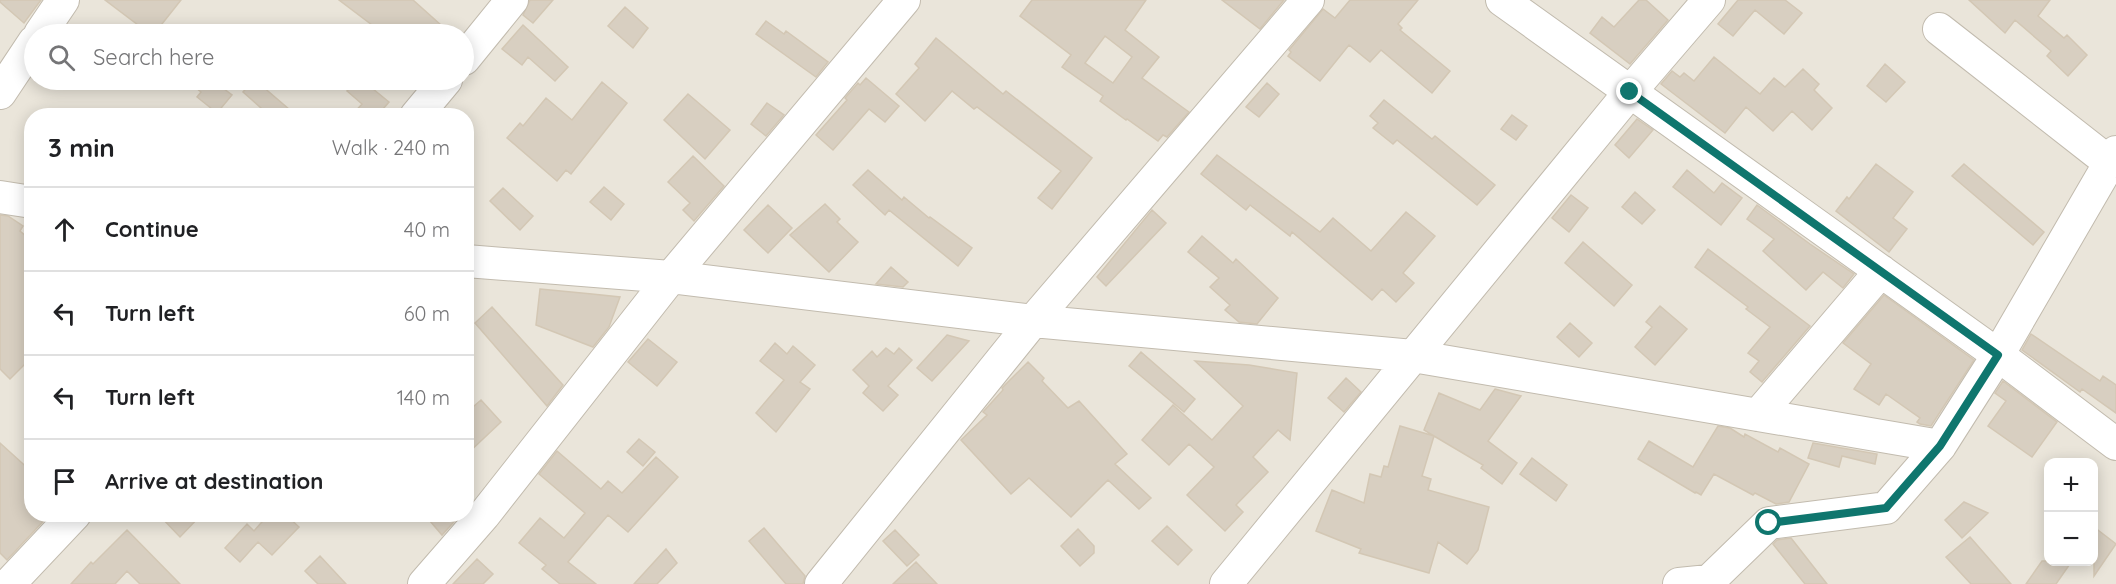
<!DOCTYPE html>
<html lang="en">
<head>
<meta charset="utf-8">
<style>
	body { margin:0; font-family:Quicksand,sans-serif; background:#f6f6f6; color:#202124 }
	.controls { position:absolute; right:18px; bottom:18px; display:grid; overflow:hidden; border-radius:12px; box-shadow:0 3px 15px #0003 }
	.controls button { width:54px; height:54px; display:grid; place-items:center; padding:0; border:0; border-bottom:2px solid #e0e0e0; background:#fff; color:#202124; font:30px sans-serif }
	.stop { position:absolute; width:18px; height:18px; margin:-14px; border:4px solid #0f766e; border-radius:50%; background:#fff }
	.stop.end { background:#0f766e; border-color:#fff; box-shadow:0 2px 6px #0008 }
	.list { margin:0; padding:0; list-style:none }
	h2 { display:flex; justify-content:space-between; align-items:center; height:78px; margin:0; padding:0 24px; font-size:26px }
	h2 small { font-size:20px; font-weight:400; color:#757577 }
	.list li { display:grid; grid-template-columns:39px 1fr auto; gap:18px; align-items:center; box-sizing:border-box; height:84px; padding:0 24px; border-top:2px solid #e0e0e0 }
	.list b { display:block; font-size:22px; white-space:nowrap }
	.list em { font-size:20px; font-style:normal; color:#757577 }
	.icon { flex:none; width:33px; height:33px; fill:none; stroke:currentColor; stroke-width:2; stroke-linecap:round; stroke-linejoin:round }
	.map { position:relative; flex:none; width:2116px; height:584px; overflow:hidden }
	.search { position:absolute; background:#fff; box-shadow:0 3px 15px #0003; left:24px; top:24px; width:450px; height:66px; display:flex; align-items:center; gap:15px; box-sizing:border-box; padding:0 21px; border-radius:33px; color:#757577; font-size:22px }
	.panel { position:absolute; background:#fff; box-shadow:0 3px 15px #0003; left:24px; top:108px; width:450px; height:414px; border-radius:24px }
	.map>svg:first-child { display:block }
</style>
</head>
<body>
<div class="map">
<svg width="2116" height="584" viewBox="0 0 2116 584">
	<rect width="100%" height="100%" fill="#f6f3ec"/>
	<path fill="#eae5da" fill-rule="evenodd" d="M0 0H2116V584H0ZM34 34H464V80H34ZM32 116H466V514H32ZM2048 462H2094V562H2048Z"/>
	<path fill="#d8cfc1" stroke="#d3c7b4" stroke-width="1.5" fill-rule="evenodd" d="M0 0H41L24 23 0 2Z
		M105 0H181L154 34H150Z
		M339 0H413L451 34H384Z
		M530 0H553L533 23 523 15Z
		M1032 0H1146L1125 30 1159 57 1142 78 1189 112 1167 137 1163 135 1158 141 1127 119 1126 120 1100 101 1103 96 1062 67 1071 55 1020 16ZM1105 36 1132 57 1113 83 1085 63Z
		M1222 0H1284L1260 29Z
		M1350 0H1418L1398 24 1402 28 1400 30 1450 71 1432 93 1381 50 1370 62 1349 45 1320 81 1288 56 1291 52 1289 50 1323 9 1335 18Z
		M1639 0H1646L1668 20 1630 64 1590 33 1602 17 1614 27Z
		M1738 0H1785L1802 13 1784 34 1755 10 1733 36 1718 24Z
		M1969 0H2050L2038 16 2064 38 2067 35 2087 55 2068 76 2047 56 2051 51 2015 20 2005 33Z
		M625 7 648 28 633 48 608 26Z
		M766 21 784 34 786 31 828 62 816 77 756 34Z
		M523 25 568 67 555 81 528 57 522 65 502 49Z
		M936 38 1003 94 1006 91 1092 158 1052 209 1038 198 1061 171 977 107 974 109 952 91 925 121 896 94 919 68 915 64Z
		M1714 57 1760 94 1774 78 1785 87 1803 69 1819 84 1814 90 1832 108 1812 130 1792 111 1773 131 1746 107 1725 133 1661 84 1672 71 1680 77 1684 73 1694 81Z
		M1885 64 1905 82 1886 102 1867 86Z
		M866 78 899 106 885 122 869 109 833 150 816 135 847 100 845 98 858 83 860 85Z
		M186 80H212L232 95 217 113 197 97 201 92Z
		M254 80H255L297 116H270L243 92Z
		M357 80H362L389 102 377 116H351L362 104 347 91Z
		M602 82 627 103 571 174 566 170 557 181 507 138 520 123 523 126 546 98 572 120Z
		M1267 83 1279 94 1259 117 1246 107Z
		M688 94 730 130 705 159 664 120Z
		M1384 100 1432 139 1435 136 1495 185 1477 205 1397 140 1393 144 1373 128 1378 123 1370 116Z
		M767 103 784 115 766 136 751 124Z
		M1512 115 1527 126 1516 140 1501 129Z
		M1637 119 1653 130 1629 158 1615 145Z
		M1217 155 1320 232 1333 218 1371 251 1406 212 1435 236 1403 273 1414 283 1396 302 1382 289 1372 300 1292 232 1290 236 1250 205 1246 210 1201 174Z
		M693 156 724 186 694 221 683 210 690 203 668 182Z
		M1876 164 1913 192 1893 218 1907 229 1889 252 1836 211 1847 197 1849 199Z
		M1964 164 2044 232 2033 245 1952 176Z
		M868 170 902 200 904 197 929 218 930 217 972 248 958 266 889 210 885 215 853 185Z
		M1687 170 1714 193 1722 183 1742 198 1721 225 1673 187Z
		M604 187 624 204 611 220 590 202Z
		M503 188 533 216 520 230 490 201Z
		M1635 192 1655 210 1642 224 1622 207Z
		M1571 195 1588 208 1569 232 1552 218Z
		M825 204 840 219 837 222 858 242 829 272 790 235Z
		M768 205 792 228 768 253 744 230Z
		M1757 205 1810 244 1854 274 1843 288 1823 272 1806 290 1763 251 1774 239 1747 219Z
		M1152 210 1166 223 1106 286 1097 277Z
		M0 215 8 216 23 226 20 231 32 241V357L10 379 0 369Z
		M1202 236 1233 263 1236 259 1278 298 1257 324 1239 322 1225 310 1230 305 1210 287 1219 278 1188 252Z
		M1583 242 1632 285 1614 306 1565 263Z
		M1708 249 1810 326 1762 382 1750 372 1759 361 1748 353 1770 327 1746 309 1748 307 1695 267Z
		M891 267 908 282 903 287 876 284Z
		M540 289 592 294 620 297 609 327 593 347 536 325Z
		M1884 295 1974 360 1931 426 1920 424 1917 422 1920 418 1886 394 1879 405 1854 389 1871 364 1843 343Z
		M1660 306 1687 329 1655 365 1635 347 1652 327 1646 322Z
		M492 307 563 385 547 406 475 323Z
		M1570 323 1592 343 1579 357 1557 337Z
		M2031 334 2100 381 2103 376 2116 385V413L2082 389 2080 392 2022 350Z
		M947 335 969 341 932 381 917 368Z
		M648 339 677 362 657 386 628 362Z
		M775 343 787 354 793 346 815 365 800 382 810 389 776 432 756 413 784 380 760 361Z
		M886 348 894 354 899 348 912 360 888 386 898 395 883 411 863 393 869 386 853 370 872 351 877 357Z
		M1141 352 1195 399 1184 412 1129 366Z
		M1195 361 1249 365 1297 373 1290 440 1278 430 1253 457 1268 472 1236 505 1243 512 1225 531 1187 495 1214 467 1189 444 1169 465 1142 440 1173 405 1212 440 1243 406Z
		M1028 362 1044 378 1042 381 1068 408 1079 401 1127 454 1115 464 1151 498 1139 509 1108 480 1071 517 1029 478 1011 494 961 440 987 415 983 412 1003 390 1002 388Z
		M1346 378 1361 392 1344 412 1328 398Z
		M2003 381 2057 422 2032 457 1988 426 2006 401 1995 393Z
		M1495 389 1521 396 1488 441 1517 463 1502 484 1481 468 1483 465 1434 436 1422 476 1431 479 1428 490 1489 507 1478 550 1467 564 1438 542 1429 573 1359 553 1361 549 1316 531 1332 490 1364 503 1370 474 1381 477 1384 466 1388 467 1400 426 1434 436 1424 430 1439 393 1480 410Z
		M481 400 501 422 466 455V413Z
		M1718 426 1730 428 1744 437 1745 434 1778 452 1780 448 1809 464 1789 502 1776 504 1755 493 1753 495 1714 474 1701 495 1696 492 1695 493 1638 459 1649 441 1693 467Z
		M639 439 655 452 643 466 627 452Z
		M0 443 32 472V514H50L7 560 0 553Z
		M1813 443 1877 454 1875 464 1842 456 1839 467 1808 458Z
		M557 451 601 489 608 481 622 493 656 457 678 477 628 532 608 515 568 562 596 584H560L542 569 546 565 519 543 540 518 564 538 585 513 539 474Z
		M1532 458 1567 485 1556 501 1520 474Z
		M1964 502 1988 513 1962 538 1945 520Z
		M158 514H202L180 537Z
		M269 514H285L299 527 272 555 258 542 240 562 225 548 247 524 254 531Z
		M424 514H461L442 535Z
		M1167 526 1192 550 1178 565 1152 541Z
		M2094 527 2116 544 2094 576Z
		M764 528 805 576 803 584H786L749 541Z
		M1078 529 1094 546V553L1080 566 1061 546Z
		M127 530 180 584H140L127 571 115 584H71L91 562 93 564Z
		M895 530 919 555 907 566 883 541Z
		M1970 537 2011 584H1971L1946 557Z
		M1791 538 1827 584H1805L1773 544 1777 540Z
		M666 549 677 563 657 584H634Z
		M320 556 346 584H318L305 571Z
		M477 559 493 574 483 584H453Z
		M2042 561H2072L2056 584H2026Z
		M916 562 937 584H893Z"/>
	<g fill="none" stroke-linecap="round" stroke-linejoin="round">
		<g stroke="#c2bbae" stroke-width="34">
			<path id="minor" d="M1502 0 1998 355 2116 444
				M1939 29 2110 163
				M40 34 63 0
				M464 59 512 0
				M0 93 34 42
				M416 116 446 80
				M0 197 32 202
				M466 261 671 277 1033 321 1413 356 1940 446
				M1758 415 1881 271
				M9 584 75 514
				M424 584 484 515 671 277 904 0
				M821 584 1033 321 1308 0
				M1226 584 1630 92 1709 0
				M1679 584 1709 581
				M1706 584 1769 523 1886 508 1940 446 1998 355 2116 152"/>
		</g>
		<use href="#minor" stroke="#fff" stroke-width="32"/>
	</g>
	<g fill="none" stroke-linecap="round" stroke-linejoin="round">
		<path stroke="#0f766e" stroke-width="8" d="M1630 92 1998 355 1940 446 1886 508 1769 523"/>
	</g>
</svg>
<div class="controls">
<button>+</button>
<button>−</button>
</div>
<div class="stop" style="left:1769px;top:523px"></div>
<div class="stop end" style="left:1630px;top:92px"></div>
<div class="search"><svg class="icon" aria-label="search" viewBox="0 0 24 24"><circle cx="10" cy="10" r="6"/><path d="M15 15l6 6"/></svg>Search here</div>
<section class="panel">
<h2>3 min<small>Walk · 240 m</small></h2>
<ul class="list">
<li><svg class="icon" aria-label="ahead" viewBox="0 0 24 24"><path d="M12 20V5M6 11l6-6 6 6"/></svg><div><b>Continue</b></div><em>40 m</em></li>
<li><svg class="icon" aria-label="left" viewBox="0 0 24 24"><path d="M17 20v-9H6M10 6l-5 5 5 5"/></svg><div><b>Turn left</b></div><em>60 m</em></li>
<li><svg class="icon" aria-label="left" viewBox="0 0 24 24"><path d="M17 20v-9H6M10 6l-5 5 5 5"/></svg><div><b>Turn left</b></div><em>140 m</em></li>
<li><svg class="icon" aria-label="arrive" viewBox="0 0 24 24"><path d="M6 21V4h12l-3 4 3 4H6"/></svg><div><b>Arrive at destination</b></div></li>
</ul>
</section>
</div>
</body>
</html>
